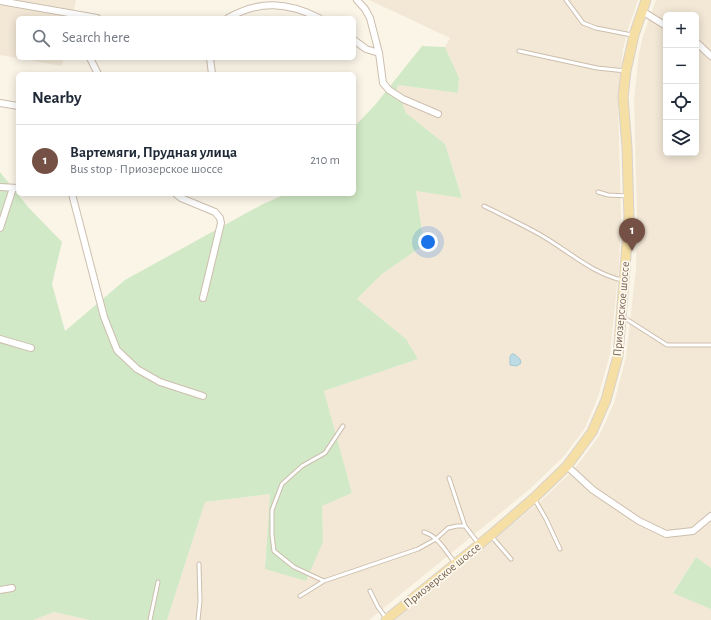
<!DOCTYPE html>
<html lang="en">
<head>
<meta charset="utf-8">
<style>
	body { margin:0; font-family:"Alegreya Sans",sans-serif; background:#f2f2f3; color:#1f2937 }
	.controls { position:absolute; right:12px; top:12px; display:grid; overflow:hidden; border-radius:6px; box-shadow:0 2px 10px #0003 }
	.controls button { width:36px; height:36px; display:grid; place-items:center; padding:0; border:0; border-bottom:1px solid #e0e1e3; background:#fff; color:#1f2937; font:20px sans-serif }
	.you { position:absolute; left:428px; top:242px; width:14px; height:14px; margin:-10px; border:3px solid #fff; border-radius:50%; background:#1a73e8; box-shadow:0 0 0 6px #1a73e833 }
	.badge { display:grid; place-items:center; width:26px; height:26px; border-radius:50%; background:#755044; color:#fff; font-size:13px; font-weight:700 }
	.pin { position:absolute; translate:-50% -33px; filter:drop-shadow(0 1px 2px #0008) }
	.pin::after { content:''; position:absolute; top:21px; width:14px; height:12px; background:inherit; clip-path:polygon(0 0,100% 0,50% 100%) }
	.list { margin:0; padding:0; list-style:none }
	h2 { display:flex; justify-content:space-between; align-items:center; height:52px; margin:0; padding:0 16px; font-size:17px }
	h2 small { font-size:13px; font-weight:400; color:#747a83 }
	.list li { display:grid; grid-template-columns:26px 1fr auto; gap:12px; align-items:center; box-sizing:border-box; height:72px; padding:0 16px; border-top:1px solid #e0e1e3 }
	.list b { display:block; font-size:15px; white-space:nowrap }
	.list p { margin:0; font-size:13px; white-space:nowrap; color:#747a83 }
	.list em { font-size:13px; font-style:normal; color:#747a83 }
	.icon { flex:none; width:22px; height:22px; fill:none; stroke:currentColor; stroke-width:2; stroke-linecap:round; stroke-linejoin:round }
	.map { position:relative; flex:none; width:711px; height:620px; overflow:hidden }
	.search { position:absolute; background:#fff; box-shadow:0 2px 10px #0003; left:16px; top:16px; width:340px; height:44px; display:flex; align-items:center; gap:10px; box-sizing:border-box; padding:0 14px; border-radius:6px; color:#747a83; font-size:15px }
	.panel { position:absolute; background:#fff; box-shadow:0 2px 10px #0003; left:16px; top:72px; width:340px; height:124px; border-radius:6px }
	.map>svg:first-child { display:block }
</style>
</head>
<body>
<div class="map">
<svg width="711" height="620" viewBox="0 0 711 620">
	<rect width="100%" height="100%" fill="#fbf5e8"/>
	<path fill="#f3e8d6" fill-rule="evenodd" d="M0 0H76L72 18H18V58H63L62 66 0 55Z
		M369 0H638L627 32 623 50 618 98 621 218 619 267 610 354 598 397 585 428 564 456 530 489 369 620H167L205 502 270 494 265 569 323 542 322 506 352 493 324 391 418 359 406 339 357 299 382 274 424 245 416 191 462 197 445 144 406 113 397 89 398 85 458 93 459 78 445 47 450 38Z
		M656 0H711V568L696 557 673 592 711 609V620H395L541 501 576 467 599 436 614 403 626 357 636 268 637 218 634 99 639 53 643 36ZM666 15H696V153H666Z
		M54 612 90 620H33Z"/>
	<path fill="#d1e9c6" d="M422 46 445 47 459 78 458 93 398 85 397 89 406 113 445 144 462 198 416 191 424 245 382 274 357 299 406 339 418 359 324 391 352 493 322 506 323 542 306 581 265 569 270 494 205 502 167 620H90L54 612 33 620H0V172L28 207 62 242 52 284 65 331 125 280 263 204 286 194H354V127L375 105Z
		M696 557 711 568V609L673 593Z"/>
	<path fill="#bddbe4" stroke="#a3c9d6" d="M512 354H514L520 359 521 363 517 366 510 365V356Z"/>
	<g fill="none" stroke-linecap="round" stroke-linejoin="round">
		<g stroke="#cdbeae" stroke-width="5">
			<path id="lane" d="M566 0 583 23 596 28 632 35
				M519 51 597 68 626 71
				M598 192 608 195 628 196
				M484 206C502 215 521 224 539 234 566 249 591 273 622 280
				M623 317 667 345H711
				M449 478 465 526 478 543
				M535 500 546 519 560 549
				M424 532C438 536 446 552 455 563
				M492 537 511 559
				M324 581 294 567 274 551 272 535V510L282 484 302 466 325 453 343 426
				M370 591 378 607 386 618
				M300 596 324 581 418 549 436 539 448 528 457 526H465
				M150 620 158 582
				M198 620 200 601 199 564"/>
		</g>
		<g stroke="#cdbeae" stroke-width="8">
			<path id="street" d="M357 0 365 9 370 18 379 53 383 83 389 90 403 99 438 114
				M0 1 97 18
				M642 11 666 26
				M228 18C260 0 287 2 319 18
				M354 40 366 49 379 53
				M696 42 711 56
				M90 58 98 74
				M210 58 212 74
				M0 103 18 106
				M0 187 18 188
				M72 194 104 317 117 350 137 369 160 382 203 396
				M176 194 181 198 215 212 220 218 221 223 203 298
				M0 228 13 188
				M0 339 31 348
				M567 466 593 490 639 521 666 534 693 531 711 516
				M0 590 12 588"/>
		</g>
		<g stroke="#d8d2cd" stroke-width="11">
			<path id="primary" d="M386 620 491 535 534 498 567 466 592 432 606 400 618 356 629 218 627 147 623 97 626 71 634 35 646 0"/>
		</g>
		<use href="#lane" stroke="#fff" stroke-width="3"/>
		<use href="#street" stroke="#fff" stroke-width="6"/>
		<use href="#primary" stroke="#f6dfa4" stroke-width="9"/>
	</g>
	<g text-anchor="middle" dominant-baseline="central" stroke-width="3.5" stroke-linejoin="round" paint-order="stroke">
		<g font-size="12" fill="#745e4d" stroke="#fef9ee">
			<text transform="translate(621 309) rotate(-85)">Приозерское шоссе</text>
			<text transform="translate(442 575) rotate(-39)">Приозерское шоссе</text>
		</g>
	</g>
</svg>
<div class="controls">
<button>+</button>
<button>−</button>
<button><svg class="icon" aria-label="locate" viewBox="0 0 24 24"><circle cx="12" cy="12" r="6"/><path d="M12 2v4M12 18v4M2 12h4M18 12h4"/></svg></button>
<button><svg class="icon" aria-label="layers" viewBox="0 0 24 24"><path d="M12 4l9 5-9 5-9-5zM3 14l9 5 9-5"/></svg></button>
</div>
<div class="you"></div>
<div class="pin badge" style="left:632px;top:251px">1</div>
<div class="search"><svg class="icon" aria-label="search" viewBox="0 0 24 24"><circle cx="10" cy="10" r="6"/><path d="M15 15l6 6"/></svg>Search here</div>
<section class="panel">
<h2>Nearby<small></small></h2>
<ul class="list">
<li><span class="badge">1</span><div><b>Вартемяги, Прудная улица</b><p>Bus stop · Приозерское шоссе</p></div><em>210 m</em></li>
</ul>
</section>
</div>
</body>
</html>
